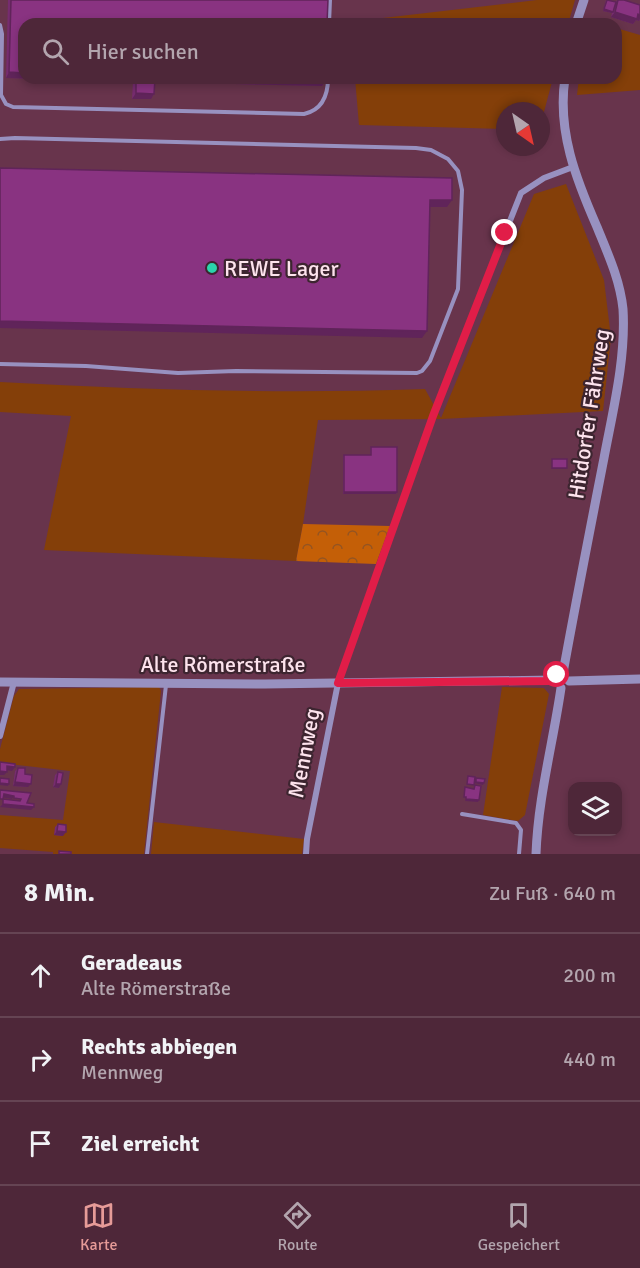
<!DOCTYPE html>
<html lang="de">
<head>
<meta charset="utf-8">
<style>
	body { margin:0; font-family:Signika,sans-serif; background:#552f41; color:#f1f3f6 }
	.controls { position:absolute; right:18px; bottom:18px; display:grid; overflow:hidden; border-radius:12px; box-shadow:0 3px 9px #0003 }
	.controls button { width:54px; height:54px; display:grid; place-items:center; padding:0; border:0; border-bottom:2px solid #654453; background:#4e2739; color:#f1f3f6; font:30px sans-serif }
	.compass { position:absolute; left:496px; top:102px; width:54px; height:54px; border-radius:50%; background:#4e2739; box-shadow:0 3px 9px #0003; rotate:146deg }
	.stop { position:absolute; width:18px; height:18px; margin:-14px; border:4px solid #e11d48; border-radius:50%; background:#fff }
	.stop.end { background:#e11d48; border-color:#fff; box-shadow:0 2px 6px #0008 }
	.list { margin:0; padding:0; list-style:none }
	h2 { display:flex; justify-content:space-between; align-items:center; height:78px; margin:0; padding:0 24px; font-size:26px }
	h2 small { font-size:20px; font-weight:400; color:#b3a5ae }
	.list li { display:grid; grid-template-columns:39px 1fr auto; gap:18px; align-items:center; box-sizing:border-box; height:84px; padding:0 24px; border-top:2px solid #654453 }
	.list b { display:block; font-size:22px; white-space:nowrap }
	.list p { margin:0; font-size:20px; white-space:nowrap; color:#b3a5ae }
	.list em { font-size:20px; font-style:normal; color:#b3a5ae }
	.icon { flex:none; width:33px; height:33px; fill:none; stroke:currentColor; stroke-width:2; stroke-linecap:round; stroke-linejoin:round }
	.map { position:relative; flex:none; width:640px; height:854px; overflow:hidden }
	.search { position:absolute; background:#4e2739; box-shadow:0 3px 9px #0003; left:18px; right:18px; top:18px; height:66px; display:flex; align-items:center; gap:15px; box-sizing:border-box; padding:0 21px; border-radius:18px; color:#b3a5ae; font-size:22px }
	.sheet { height:330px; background:#4e2739 }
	nav { display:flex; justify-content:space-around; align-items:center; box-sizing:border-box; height:84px; border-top:2px solid #654453; background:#4e2739; font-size:16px; color:#b3a5ae }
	nav a { display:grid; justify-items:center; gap:3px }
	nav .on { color:#e69b98 }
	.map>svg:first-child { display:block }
</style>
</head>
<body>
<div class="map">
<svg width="640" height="854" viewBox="0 0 640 854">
	<defs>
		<pattern id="forest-crowns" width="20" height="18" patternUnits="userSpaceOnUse" patternTransform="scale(1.5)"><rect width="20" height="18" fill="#c45f07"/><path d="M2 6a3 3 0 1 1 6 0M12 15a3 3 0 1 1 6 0" fill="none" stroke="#945421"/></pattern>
	</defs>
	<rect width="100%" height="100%" fill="#68344c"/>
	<path fill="#843f09" d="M537 0H575L568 24H357V21Z
		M616 28 640 35V90L577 95 579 78H616Z
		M355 78H553L541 123V111H505V129L359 125Z
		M566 184 604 280 611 338 603 411 441 419 318 420 303 524 296 561 44 550 71 416 0 412V382C141 390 284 394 425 389L441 418 534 194Z
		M159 687 161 691 144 854H53V852L0 848V815L63 820 70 771 0 763V749L14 696 19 689Z
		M502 687 544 688 549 694 525 815 518 821 483 815Z
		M154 822 304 839 302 854H151Z"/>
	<path fill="url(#forest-crowns)" d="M303 524 390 526 376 564 296 561Z"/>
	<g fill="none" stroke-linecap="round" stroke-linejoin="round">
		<path stroke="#9891c0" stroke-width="4" d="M329 24 330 0
			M0 25 2 34 1 95 6 104 13 107 304 114C322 110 328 95 328 78
			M0 139 15 138 416 148 431 150 448 159 458 171 462 190 458 289 430 361 422 371 417 373 236 371 178 373 86 366 0 364
			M462 814 516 823 521 830 519 854
			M147 854 166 685"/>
		<path stroke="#9891c0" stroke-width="6" d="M0 736 14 682
			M306 854 307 839 338 683 433 416 521 193 544 178 573 167"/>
		<path stroke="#9891c0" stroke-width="9" d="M576 24 584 0
			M563 673C576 601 590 530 604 458 613 410 626 359 623 309 620 280 608 254 597 227 576 179 557 131 565 78
			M569 681 640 679
			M0 682 265 684 555 680
			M536 854C538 798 553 743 561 688"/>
	</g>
	<path fill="#762c6f" d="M8 0H328L24 78H325L322 86 155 82 151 99H132L133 81 6 78Z
		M606 0 616 2 617 0H624L640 5V19L639 21 636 20 633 24 611 17 612 13 603 11Z
		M371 447 397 492 396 494H343V457L344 455H370V448Z
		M18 768 25 774 28 787 13 786 15 771Z
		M58 772 59 788 53 787 55 775Z
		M58 824 63 836 54 835 55 827Z"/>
	<path fill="#60245a" d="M604 9 613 12 612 13 603 11Z
		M615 12 638 14 640 15V19L639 21 636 20 633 24 611 17Z
		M9 72 24 73V78H135L133 81 6 78Z
		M154 78H217L325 81 322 86 151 82Z
		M136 93 154 94 151 99H132Z
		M430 200H452L447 207H426Z
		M0 321 427 331 422 338 0 328Z
		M552 468H567L566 469H551Z
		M344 492H397L396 494H343Z
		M7 766 15 767 12 771 5 770Z
		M0 771 7 772 4 775H0Z
		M15 782 31 784 28 787 13 786Z
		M476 782 484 783 483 785 474 783Z
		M0 783 9 784 8 786 0 785Z
		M56 784H61L59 788 53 787Z
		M4 794 14 796 12 799 1 797Z
		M466 799 479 800 478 802 465 801Z
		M3 804 34 807 31 810 0 807Z
		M57 831 66 832 63 836 54 835Z"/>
	<path fill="#893381" stroke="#60245a" stroke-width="1.5" d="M11 0H328L327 24H24V73L9 72Z
		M607 0 616 2 613 12 604 9Z
		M618 0H624L640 5V15L638 14 637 19 615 12Z
		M136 78H155L154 94 136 93Z
		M217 78H325V81Z
		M0 168 452 178V200H430L427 331 0 321Z
		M371 447H397V492H344V455H371Z
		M552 459H567V468H552Z
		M0 762 15 764V767L7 766V772L0 771Z
		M18 768H25V774L32 775 31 784 15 782Z
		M58 772 63 773 61 784H56Z
		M468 776 475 777 474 785 467 784Z
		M0 778 9 779V784L0 783Z
		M476 778 485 779 484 783 476 782Z
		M475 785 481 786 479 800 466 799V797H464L465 787 474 789Z
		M0 790 31 793 27 803 34 804V807L3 804V799L20 801 21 799 14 798V796L4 794 3 799H0Z
		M58 824 66 825V832L57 831Z
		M59 851 71 852V854H59Z"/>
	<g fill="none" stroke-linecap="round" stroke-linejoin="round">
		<path stroke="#e11d48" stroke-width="8" d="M505 233 433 416 338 683 549 681 555 680 557 675"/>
	</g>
	<circle fill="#2ad5ac" stroke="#3d2530" stroke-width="2" cx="212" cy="268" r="6"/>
	<g text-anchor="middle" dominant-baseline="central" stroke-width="4.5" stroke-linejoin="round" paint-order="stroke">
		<g font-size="22" fill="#fde3ed" stroke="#3d2530" text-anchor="start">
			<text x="224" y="268">REWE Lager</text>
		</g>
		<g font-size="22" fill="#fde3ed" stroke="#3d2530">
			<text transform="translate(589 414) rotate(-81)">Hitdorfer Fährweg</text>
			<text x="223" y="664">Alte Römerstraße</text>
			<text transform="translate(304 753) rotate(-79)">Mennweg</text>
		</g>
	</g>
</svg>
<div class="controls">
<button><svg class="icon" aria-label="layers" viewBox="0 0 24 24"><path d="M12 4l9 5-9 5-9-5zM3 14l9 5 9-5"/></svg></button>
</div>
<svg class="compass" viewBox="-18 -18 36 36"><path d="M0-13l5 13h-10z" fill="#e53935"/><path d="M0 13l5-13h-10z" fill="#b3a5ae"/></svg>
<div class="stop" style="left:557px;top:675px"></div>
<div class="stop end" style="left:505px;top:233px"></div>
<div class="search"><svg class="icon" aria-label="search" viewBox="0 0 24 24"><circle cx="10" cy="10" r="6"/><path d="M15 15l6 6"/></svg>Hier suchen</div>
</div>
<section class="sheet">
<h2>8 Min.<small>Zu Fuß · 640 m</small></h2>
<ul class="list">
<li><svg class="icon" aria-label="ahead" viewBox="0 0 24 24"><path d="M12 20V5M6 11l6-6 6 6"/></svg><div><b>Geradeaus</b><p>Alte Römerstraße</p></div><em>200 m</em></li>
<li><svg class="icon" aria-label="right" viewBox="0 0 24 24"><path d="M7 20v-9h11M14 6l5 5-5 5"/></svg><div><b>Rechts abbiegen</b><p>Mennweg</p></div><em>440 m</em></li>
<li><svg class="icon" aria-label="arrive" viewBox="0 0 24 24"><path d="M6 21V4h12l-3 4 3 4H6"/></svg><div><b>Ziel erreicht</b></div></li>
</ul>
</section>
<nav>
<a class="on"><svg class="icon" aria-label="map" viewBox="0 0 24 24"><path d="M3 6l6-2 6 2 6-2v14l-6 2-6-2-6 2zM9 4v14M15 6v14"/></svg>Karte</a>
<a><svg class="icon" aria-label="directions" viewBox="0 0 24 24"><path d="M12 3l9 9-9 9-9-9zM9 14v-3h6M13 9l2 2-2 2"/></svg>Route</a>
<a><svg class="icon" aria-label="saved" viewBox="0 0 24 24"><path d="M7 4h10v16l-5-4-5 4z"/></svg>Gespeichert</a>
</nav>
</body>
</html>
